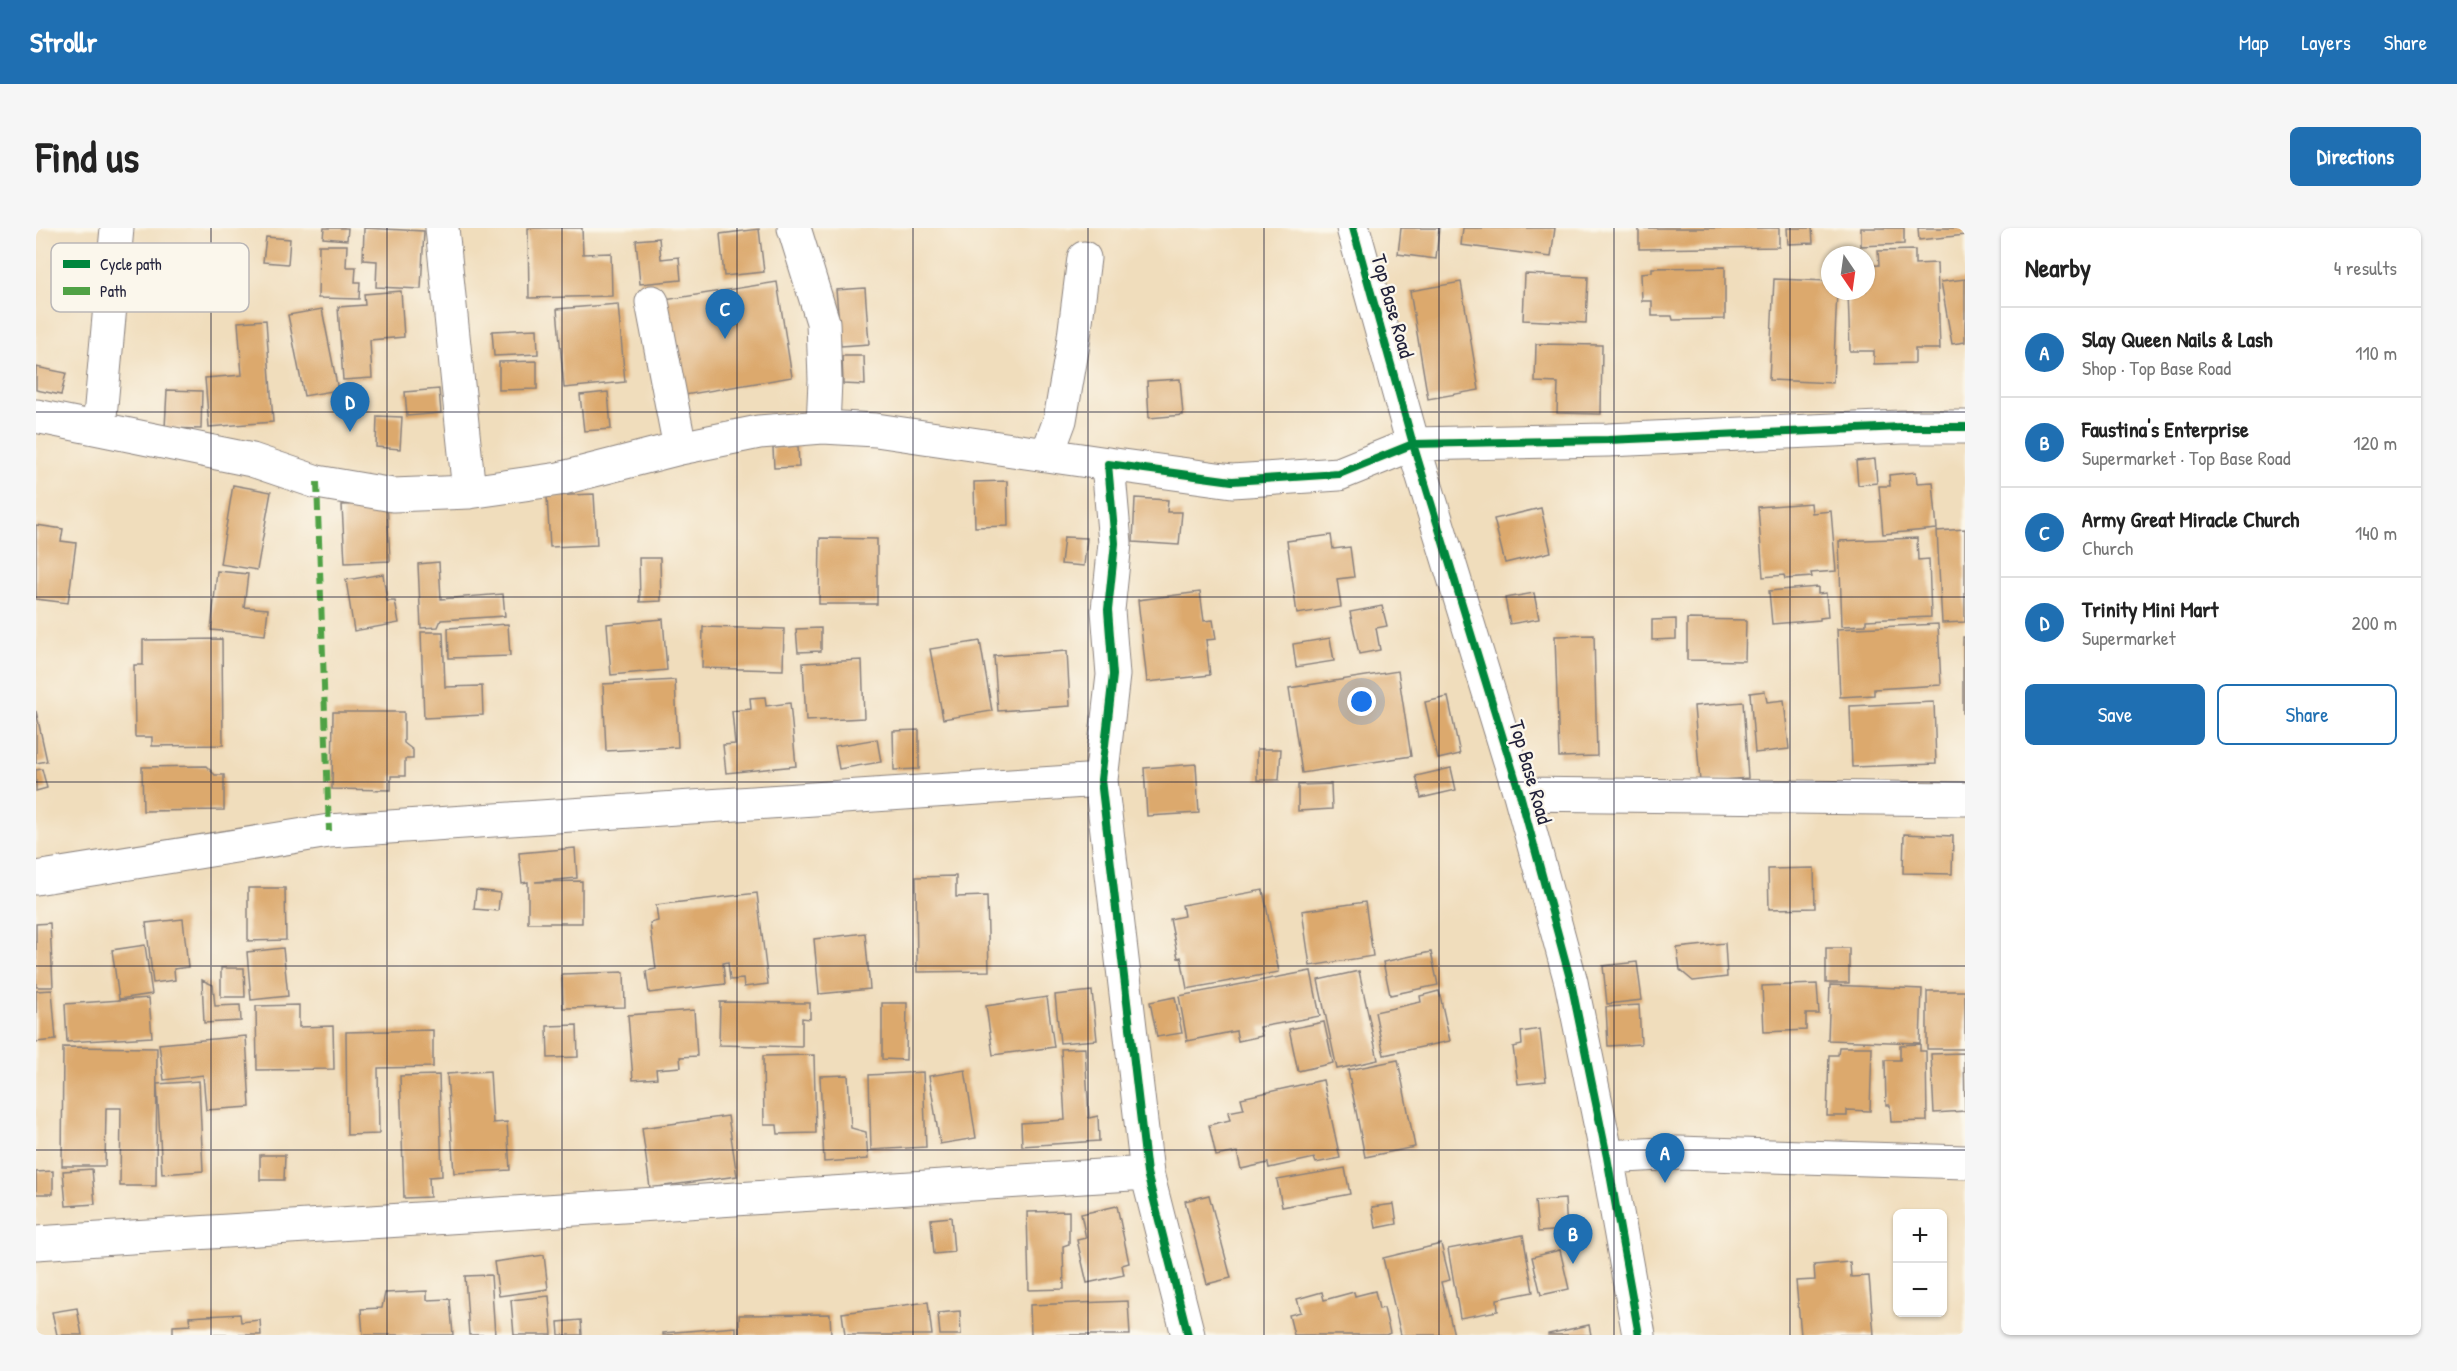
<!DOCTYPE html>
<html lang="en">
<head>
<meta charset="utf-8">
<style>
	body { margin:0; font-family:"Patrick Hand",sans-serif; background:#f6f6f6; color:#222 }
	.controls { position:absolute; right:18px; bottom:18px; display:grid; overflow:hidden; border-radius:9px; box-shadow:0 2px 4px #0004 }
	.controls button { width:54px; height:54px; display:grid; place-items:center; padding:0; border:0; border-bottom:2px solid #e0e0e0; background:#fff; color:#222; font:30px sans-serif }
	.compass { position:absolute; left:1785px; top:18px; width:54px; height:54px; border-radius:50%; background:#fff; box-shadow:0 2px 4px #0004; rotate:167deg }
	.you { position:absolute; left:1326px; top:474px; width:21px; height:21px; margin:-15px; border:4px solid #fff; border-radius:50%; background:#1a73e8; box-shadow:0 0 0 9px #1a73e833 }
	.badge { display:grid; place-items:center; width:39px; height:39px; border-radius:50%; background:#1f6fb2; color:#fff; font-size:20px; font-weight:700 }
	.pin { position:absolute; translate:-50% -50px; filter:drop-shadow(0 2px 3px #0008) }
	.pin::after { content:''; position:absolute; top:32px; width:21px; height:18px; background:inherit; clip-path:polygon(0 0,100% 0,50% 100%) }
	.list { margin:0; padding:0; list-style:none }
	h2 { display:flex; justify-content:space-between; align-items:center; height:78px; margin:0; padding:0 24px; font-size:26px }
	h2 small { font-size:20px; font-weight:400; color:#767676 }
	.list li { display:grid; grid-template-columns:39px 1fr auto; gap:18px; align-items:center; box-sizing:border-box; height:90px; padding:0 24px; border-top:2px solid #e0e0e0 }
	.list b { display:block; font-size:22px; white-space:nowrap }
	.list p { margin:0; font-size:20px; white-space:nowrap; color:#767676 }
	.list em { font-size:20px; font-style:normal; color:#767676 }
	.actions { display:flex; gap:12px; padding:18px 24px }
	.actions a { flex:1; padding:14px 0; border:2px solid #1f6fb2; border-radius:9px; text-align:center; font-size:21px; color:#1f6fb2 }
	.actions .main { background:#1f6fb2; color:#fff }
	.map { position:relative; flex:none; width:1929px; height:1107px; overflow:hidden; border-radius:9px }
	header { display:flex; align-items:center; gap:36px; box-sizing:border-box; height:84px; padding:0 30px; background:#1f6fb2; color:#fff }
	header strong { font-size:28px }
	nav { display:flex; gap:33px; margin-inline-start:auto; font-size:21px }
	.intro { display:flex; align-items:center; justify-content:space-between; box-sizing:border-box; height:144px; padding:0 36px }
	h1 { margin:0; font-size:42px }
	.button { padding:15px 27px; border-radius:9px; background:#1f6fb2; color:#fff; font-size:21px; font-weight:700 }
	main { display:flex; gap:36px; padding:0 36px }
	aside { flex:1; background:#fff; border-radius:9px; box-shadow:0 2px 4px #0004 }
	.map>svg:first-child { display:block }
</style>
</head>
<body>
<header>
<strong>Strollr</strong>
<nav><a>Map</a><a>Layers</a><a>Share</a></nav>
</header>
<div class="intro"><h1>Find us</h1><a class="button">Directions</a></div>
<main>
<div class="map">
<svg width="1929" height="1107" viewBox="0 0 1929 1107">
	<rect width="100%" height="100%" fill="#fbf7ec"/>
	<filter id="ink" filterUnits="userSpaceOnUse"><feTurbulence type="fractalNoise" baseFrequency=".0167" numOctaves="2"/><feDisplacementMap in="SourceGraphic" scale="12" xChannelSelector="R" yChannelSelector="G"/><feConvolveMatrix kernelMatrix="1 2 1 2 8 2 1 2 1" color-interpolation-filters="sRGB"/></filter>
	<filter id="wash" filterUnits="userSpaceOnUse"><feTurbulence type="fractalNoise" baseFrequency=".008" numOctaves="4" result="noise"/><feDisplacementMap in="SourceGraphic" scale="24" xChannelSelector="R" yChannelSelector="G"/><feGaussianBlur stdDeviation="1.35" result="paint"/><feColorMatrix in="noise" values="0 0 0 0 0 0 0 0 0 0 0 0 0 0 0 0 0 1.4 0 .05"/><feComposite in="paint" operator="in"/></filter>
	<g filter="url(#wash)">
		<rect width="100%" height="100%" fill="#f0ddbc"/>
		<g id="blocks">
			<path fill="#dca96d" d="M288 0H312L311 12 287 10Z
				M328 0 388 3 385 61 340 59 341 33 327 32Z
				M492 0H546L547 26 575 25 576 68 493 70Z
				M1365 0H1403L1400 31 1362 26Z
				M1427 0H1519L1515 29 1425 17Z
				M1603 0H1743V19L1603 21Z
				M1751 0H1776L1777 15 1752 16Z
				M1825 0H1868V16L1825 18Z
				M1882 0H1929V7L1883 12Z
				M723 1 728 44 688 48 684 6Z
				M230 9 254 11 252 36 227 34Z
				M623 10 625 31 643 29 645 52 604 56 600 12Z
				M283 17H311L310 39H320L319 54H324L323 71 282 70Z
				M1879 22V36L1901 35 1904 121H1879V135L1838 136V123H1814L1812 63H1830V38L1843 37 1842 23Z
				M1689 39V91L1637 92 1636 88H1616V73H1606L1605 45 1616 44V40Z
				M1489 46 1552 49 1550 95 1487 92Z
				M1738 51 1794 53V63H1801L1797 155 1733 152Z
				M1929 51V114L1916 116 1905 54Z
				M741 54 756 149 637 169 622 73Z
				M1425 54 1443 162 1392 171 1374 63Z
				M829 60 833 116 805 118 800 62Z
				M365 63 368 109 334 112 336 150 307 152 302 79 329 77 328 66Z
				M582 76 589 154 528 160 521 81Z
				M286 81 302 162 268 168 252 87Z
				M230 92 237 194 173 199 169 150 206 147 202 94Z
				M501 101 502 126 458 128 456 103Z
				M1500 116 1566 117 1565 186 1521 185 1522 155 1499 154Z
				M806 128H828L829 157 807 156Z
				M501 133V161L463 162V134Z
				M0 139 30 145 25 167 0 162Z
				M1144 151 1147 187 1113 190 1111 153Z
				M403 161 405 185 371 188 369 164Z
				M131 162 166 163 165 201 129 200Z
				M572 164 575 201 548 203 544 167Z
				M341 188 366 189 364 221 340 219Z
				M762 218 763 239 738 240 737 220Z
				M1839 231 1841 255 1822 257 1820 233Z
				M1880 244 1881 255 1897 254 1901 301 1847 306 1843 258H1854L1853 247Z
				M971 253 972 298 939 299 938 254Z
				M197 257 235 264 221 342 184 336Z
				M558 266 561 317 514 319 511 268Z
				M1099 270 1132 272 1131 284H1146L1143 317 1097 314Z
				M351 275 354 333 309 335 306 277Z
				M1775 275 1776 285 1795 283 1800 343 1775 345 1776 349 1749 351 1748 347 1727 349 1722 279Z
				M1505 280 1515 324 1469 335 1458 291Z
				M0 297 27 301 25 313 40 315 32 375 0 371Z
				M1929 301V394L1906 395 1901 303Z
				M1295 307 1297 321 1314 319 1318 349 1301 351 1305 379 1261 386 1251 313Z
				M1028 309 1051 310 1048 338 1025 336Z
				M784 310 841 311V376H783Z
				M1881 310 1882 332 1893 331 1895 389 1830 392V397L1806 398 1803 313Z
				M603 330H624L625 373 604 374Z
				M403 334 405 371 467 366 469 388 405 392 402 399 385 400 382 336Z
				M181 343 212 346 208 379 232 381 229 407 175 402Z
				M347 346 351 373H359L363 395 318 403 310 352Z
				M1782 359V366L1790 365 1792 389 1784 390V392L1736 396 1733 363Z
				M1164 364 1168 393 1177 392 1180 411 1170 412 1174 447 1111 454 1102 372Z
				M1498 365 1503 391 1474 396 1469 370Z
				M1346 378 1351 398 1340 400 1344 422 1323 426 1314 384Z
				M627 391 631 442 575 447 571 396Z
				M1640 391V411L1616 412V392Z
				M1651 391 1710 392 1709 433 1651 432Z
				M472 396 474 428 413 430 412 400Z
				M1902 396 1905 457 1838 461V467L1804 469 1801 401Z
				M667 399 748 401 747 442 666 440Z
				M785 400V423L762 424 760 401Z
				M385 404H407L409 459 446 458 447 487 388 490Z
				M1558 407 1561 528 1523 529 1519 408Z
				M1927 409H1929V485H1927Z
				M1294 410 1298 433 1260 439 1257 416Z
				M186 411 187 517 116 518V509H99L98 437H107V412Z
				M944 413 956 483 907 491 894 421Z
				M1031 423 1034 478 962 483 958 428Z
				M826 432 828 490 770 493 767 435Z
				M1362 443 1375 528 1266 545 1253 460Z
				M639 452 642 519 570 523 567 456Z
				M1729 463 1731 474 1748 472 1753 521 1719 525 1714 465Z
				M729 469 730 478 754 475 760 538 690 545 687 517 699 516 696 483 715 481 714 470Z
				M1412 469 1424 526 1402 531 1389 474Z
				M1707 474 1712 550 1664 554 1658 478Z
				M1898 474 1900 536 1816 539 1814 478Z
				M0 483 11 533 0 535Z
				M297 484H368V515L377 522V531H369V548H355V562L296 561Z
				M883 502V541L858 542 857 503Z
				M841 511 845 534 803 541 799 518Z
				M1221 521H1245L1243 552H1221Z
				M1160 536 1163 585 1111 588 1108 540Z
				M170 538 179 547H188V582L107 583 106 539Z
				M1415 540 1420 562 1385 570 1380 548Z
				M6 541 11 560 0 563V542Z
				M1295 556 1296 581 1262 583V557Z
				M1868 606 1917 608 1916 646 1867 645Z
				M539 620 541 650 499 654 546 653V695H492V654L486 655 483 625Z
				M1778 640 1779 680 1733 681 1732 641Z
				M920 648V669L951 668 953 743 881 744 880 649Z
				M212 660H249L250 712 212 713Z
				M440 662 464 665 462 683 438 681Z
				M1227 662 1243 744 1151 761 1145 729 1142 730 1134 691 1148 688 1146 677Z
				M721 665 732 756 708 759 707 751 694 752 692 734 687 735 689 756 613 765 610 743 620 741 614 695 622 693 620 677Z
				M1329 674 1337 728 1274 738 1266 683Z
				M147 691 152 739 138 741 139 752 117 755 110 695Z
				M14 695 17 759H0V696Z
				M829 705 834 761 783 766 778 711Z
				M1689 715 1691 749 1657 753 1644 742 1641 720Z
				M109 717 116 766 83 771 76 722Z
				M247 720 252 768 215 772 211 724Z
				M1790 720H1813V755H1790Z
				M1395 724 1402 757 1354 767 1347 734Z
				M1601 734 1606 772 1571 776 1567 738Z
				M185 740H208L209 769H185Z
				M1275 743 1284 788 1224 799 1226 808 1202 813 1200 803 1151 813 1143 768Z
				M1323 743 1342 832 1301 841 1282 752Z
				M588 744 589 779 527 780 526 746Z
				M166 752 177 757 179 778 204 777 205 793 168 795Z
				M1781 756 1783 786H1770V802L1728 804 1726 758Z
				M1794 757 1886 761 1884 815 1792 812Z
				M16 762 20 812 0 814V763Z
				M1056 763 1061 812 1024 815 1019 767Z
				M1403 763 1414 813 1348 827 1339 784 1385 774 1384 768Z
				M1891 763H1929V821H1891Z
				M1011 769 1018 819 957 827 950 778Z
				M1139 769 1146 805 1121 809 1114 774Z
				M113 770 116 809 31 814 29 776Z
				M684 774 774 775V791L766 790V819L683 817Z
				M846 775H871L870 832 846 831Z
				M263 777V799L297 798 298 841 221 842 220 778Z
				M1603 777 1605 816 1572 818 1570 779Z
				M658 782 661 828 644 829 645 839 620 841 621 850 597 852 592 787Z
				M1288 794 1297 835 1262 843 1253 801Z
				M541 797 542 829 512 830 511 798Z
				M1504 801 1510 853 1482 856 1477 819 1486 817 1485 804Z
				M397 802V839L342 840 343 906 311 907 310 804Z
				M210 808 214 879 170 882 167 847 128 852 123 816Z
				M1884 816V823H1890L1891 893 1855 894 1854 877H1850L1849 832H1864V817Z
				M27 819 121 820 120 958H84L85 880H70L69 938H26Z
				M1803 819H1836L1834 883 1811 882V888H1791L1793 827H1802Z
				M1049 820 1053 890 1062 888 1063 913 986 918 985 895 1029 892 1025 821Z
				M1928 825 1929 883 1898 885 1895 826Z
				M778 827 780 905 742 906 741 897H728L727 828Z
				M1362 832 1379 919 1329 929 1312 842Z
				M929 842 940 910 904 916 893 848Z
				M454 843 457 895 471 894 474 942 418 945 411 846Z
				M887 844 890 919 835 922 833 847Z
				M403 847 406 948 393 949 394 969 368 970 364 848Z
				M812 847 815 900 830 904 832 931 788 934 784 848Z
				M1287 852 1304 930 1280 935 1278 930 1233 940 1232 935 1205 941 1201 924 1180 928 1173 897 1194 892 1192 884 1208 881 1205 870Z
				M163 853 167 943 126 946 121 856Z
				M692 888 701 948 614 960 606 900Z
				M224 927H249L248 952H224Z
				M1309 940 1314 966 1246 979 1241 952Z
				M56 941 59 976 30 978 27 943Z
				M17 943V966H0V944Z
				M1173 967 1195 1050 1171 1056 1149 973Z
				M1529 971 1531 1002 1502 1004 1499 973Z
				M1358 976 1361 996 1340 1000 1336 979Z
				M1081 978 1093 1035 1086 1037 1088 1047 1051 1055 1041 1012 1050 1010 1045 986Z
				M1033 983V1016L1027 1018 1028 1061 993 1062 991 984Z
				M915 989 918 1024 898 1026 895 991Z
				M1487 1007 1497 1064 1461 1071 1462 1083 1424 1090 1412 1021Z
				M1405 1016 1414 1052 1405 1054 1418 1107H1365L1347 1030Z
				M1524 1022 1533 1061 1505 1067 1496 1029Z
				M508 1027 512 1061 463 1068 458 1034Z
				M1814 1034 1815 1049 1833 1048 1838 1107H1765L1760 1053 1779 1052 1778 1037Z
				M455 1047 459 1107H433L429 1048Z
				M391 1063V1072L414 1071 417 1107H327L325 1081 346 1080 349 1065Z
				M1339 1063 1343 1081 1348 1080 1354 1105 1350 1107H1258L1253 1087 1265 1084 1261 1071 1286 1064 1288 1072 1318 1064 1319 1068Z
				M513 1068 516 1107H478L475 1072Z
				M1092 1073 1094 1107H995L994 1077Z
				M892 1074 896 1107H809L806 1085Z
				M41 1080 46 1107H21L16 1084Z
				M924 1083 925 1107H904L902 1085Z
				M204 1086 205 1094 224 1092 225 1107H137V1098L154 1097 153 1089Z
				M794 1086 795 1107H703V1087Z
				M545 1092 546 1107H523L522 1094Z
				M1553 1097 1555 1107H1512V1106Z
				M700 1099V1107H627V1105Z"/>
		</g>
	</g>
	<g filter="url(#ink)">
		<use href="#blocks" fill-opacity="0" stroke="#89807c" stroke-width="1.5"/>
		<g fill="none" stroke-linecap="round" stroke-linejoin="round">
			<g stroke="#89807c" stroke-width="35">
				<path id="minor" d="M406 0 433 264
					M758 0 787 94 789 152 787 199
					M1317 0 1377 216 1484 566 1535 754 1571 929 1603 1107
					M616 74 644 220
					M0 188 216 232 281 254 357 267 433 264 523 251 644 220 723 204 787 199 840 202 1072 236
					M63 200 81 0
					M1011 227 1024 192 1037 117 1048 30
					M1484 566 1929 571
					M0 650 293 603 1065 552
					M1571 929 1643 925 1929 934
					M0 1015 1111 945
					M1152 1107 1111 945 1065 552 1077 447 1072 382 1079 315 1072 236 1196 253 1303 246 1377 216 1572 212 1866 199H1929"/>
			</g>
			<use href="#minor" stroke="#fff" stroke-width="33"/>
			<path stroke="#50a245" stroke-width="6" stroke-dasharray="12 6" stroke-linecap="butt" d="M281 254 293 603"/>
			<g stroke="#fbf7ec" stroke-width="11">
				<path id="cycleway" d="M1317 0 1377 216 1484 566 1535 754 1571 929 1603 1107
					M1152 1107 1111 945 1065 552 1077 447 1072 382 1079 315 1072 236 1196 253 1303 246 1377 216 1572 212 1866 199H1929"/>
			</g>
			<use href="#cycleway" stroke="#00873e" stroke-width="8"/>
		</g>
	</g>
	<path fill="none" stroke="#22223b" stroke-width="1.5" stroke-opacity="0.55" d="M175 0V1107M351 0V1107M526 0V1107M701 0V1107M877 0V1107M1052 0V1107M1228 0V1107M1403 0V1107M1578 0V1107M1754 0V1107M0 184H1929M0 369H1929M0 554H1929M0 738H1929M0 922H1929"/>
	<g text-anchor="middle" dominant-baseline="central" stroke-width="4.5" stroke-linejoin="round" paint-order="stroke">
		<g font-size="21" fill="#22223b" stroke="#fbf7ec">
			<text transform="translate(1357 78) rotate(74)">Top Base Road</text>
			<text transform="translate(1495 544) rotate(74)">Top Base Road</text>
		</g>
	</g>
	<rect x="15" y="15" width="198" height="69" rx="9" fill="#fbf7ec" stroke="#bab7b7" stroke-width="1.5"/>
	<rect x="27" y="32" width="27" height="8" fill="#00873e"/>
	<rect x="27" y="59" width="27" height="8" fill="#50a245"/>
	<g font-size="16" fill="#22223b">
		<text x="64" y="42">Cycle path</text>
		<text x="64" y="69">Path</text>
	</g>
</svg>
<div class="controls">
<button>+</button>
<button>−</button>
</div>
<svg class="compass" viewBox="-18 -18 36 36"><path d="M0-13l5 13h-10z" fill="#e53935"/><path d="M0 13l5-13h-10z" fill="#767676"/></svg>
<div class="you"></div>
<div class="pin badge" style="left:1629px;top:955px">A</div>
<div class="pin badge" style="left:1537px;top:1036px">B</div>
<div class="pin badge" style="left:689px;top:111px">C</div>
<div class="pin badge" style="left:314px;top:204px">D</div>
</div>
<aside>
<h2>Nearby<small>4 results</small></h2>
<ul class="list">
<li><span class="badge">A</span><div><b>Slay Queen Nails &amp; Lash</b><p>Shop · Top Base Road</p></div><em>110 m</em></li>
<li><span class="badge">B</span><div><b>Faustina's Enterprise</b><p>Supermarket · Top Base Road</p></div><em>120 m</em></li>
<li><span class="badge">C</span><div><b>Army Great Miracle Church</b><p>Church</p></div><em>140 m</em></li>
<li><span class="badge">D</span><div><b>Trinity Mini Mart</b><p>Supermarket</p></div><em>200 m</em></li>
</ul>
<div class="actions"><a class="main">Save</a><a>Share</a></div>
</aside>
</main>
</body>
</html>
